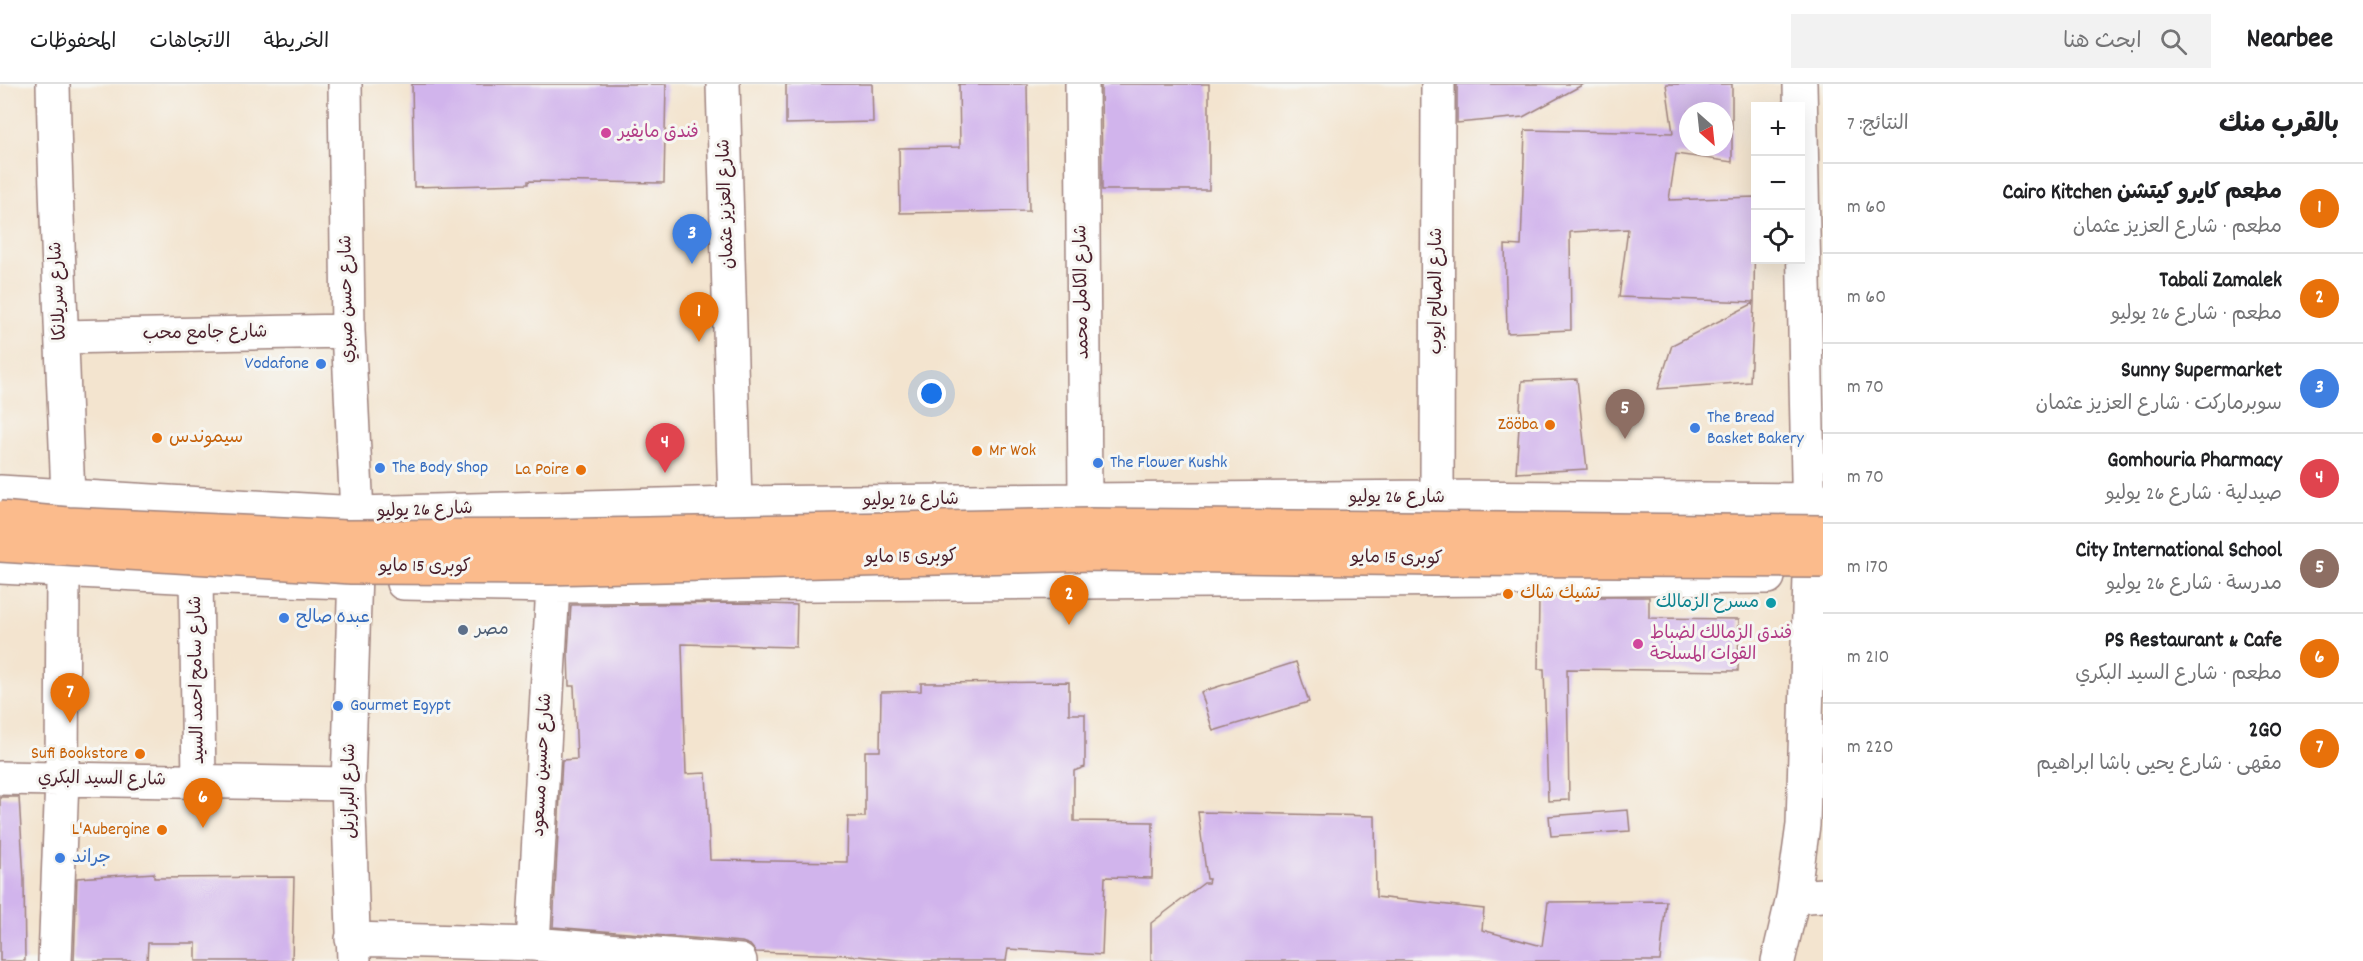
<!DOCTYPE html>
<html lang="ar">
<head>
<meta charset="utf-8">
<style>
	body { margin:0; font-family:Dekko,"Playpen Sans Arabic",sans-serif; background:#f2f2f2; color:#202124; direction:rtl }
	.controls { position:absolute; right:18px; top:18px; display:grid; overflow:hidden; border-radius:0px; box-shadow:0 6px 24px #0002 }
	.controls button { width:54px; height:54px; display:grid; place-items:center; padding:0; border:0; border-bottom:2px solid #e0e0e0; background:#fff; color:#202124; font:30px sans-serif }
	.compass { position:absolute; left:1679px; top:18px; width:54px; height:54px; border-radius:50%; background:#fff; box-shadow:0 6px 24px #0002; rotate:153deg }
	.you { position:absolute; left:932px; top:310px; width:21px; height:21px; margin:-15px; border:4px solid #fff; border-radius:50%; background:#1a73e8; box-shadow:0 0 0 9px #1a73e833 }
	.badge { display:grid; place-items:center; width:39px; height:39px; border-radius:50%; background:#1a73e8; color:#fff; font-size:20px; font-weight:700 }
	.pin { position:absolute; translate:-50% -50px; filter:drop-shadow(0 2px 3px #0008) }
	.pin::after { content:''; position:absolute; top:32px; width:21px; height:18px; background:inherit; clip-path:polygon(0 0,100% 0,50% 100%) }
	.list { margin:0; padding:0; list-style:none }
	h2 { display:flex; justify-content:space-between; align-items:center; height:78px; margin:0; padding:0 24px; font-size:26px }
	h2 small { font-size:20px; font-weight:400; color:#757577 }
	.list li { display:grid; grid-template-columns:39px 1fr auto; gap:18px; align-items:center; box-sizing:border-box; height:90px; padding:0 24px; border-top:2px solid #e0e0e0 }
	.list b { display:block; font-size:22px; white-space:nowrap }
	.list p { margin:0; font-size:20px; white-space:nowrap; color:#757577 }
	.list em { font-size:20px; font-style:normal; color:#757577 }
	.icon { flex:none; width:33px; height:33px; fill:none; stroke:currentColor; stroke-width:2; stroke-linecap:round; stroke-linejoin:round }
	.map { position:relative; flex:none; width:1823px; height:877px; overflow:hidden; direction:ltr }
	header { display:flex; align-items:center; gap:36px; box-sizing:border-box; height:84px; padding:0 30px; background:#fff; border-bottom:2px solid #e0e0e0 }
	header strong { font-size:28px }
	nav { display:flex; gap:33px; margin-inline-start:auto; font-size:21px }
	.search { width:420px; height:54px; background:#f2f2f2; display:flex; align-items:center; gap:15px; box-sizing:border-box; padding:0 21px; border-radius:0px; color:#757577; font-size:22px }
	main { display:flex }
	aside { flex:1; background:#fff }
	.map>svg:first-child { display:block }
</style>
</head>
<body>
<header>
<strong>Nearbee</strong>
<div class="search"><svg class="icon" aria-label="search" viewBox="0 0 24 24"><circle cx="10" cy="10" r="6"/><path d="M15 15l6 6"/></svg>ابحث هنا</div>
<nav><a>الخريطة</a><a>الاتجاهات</a><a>المحفوظات</a></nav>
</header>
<main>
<aside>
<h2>بالقرب منك<small>النتائج: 7</small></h2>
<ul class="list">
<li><span class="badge" style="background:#e8710a">1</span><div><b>مطعم كايرو كيتشن Cairo Kitchen</b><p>مطعم · شارع العزيز عثمان</p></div><em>60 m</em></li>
<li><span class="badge" style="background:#e8710a">2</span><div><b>Tabali Zamalek</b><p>مطعم · شارع 26 يوليو</p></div><em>60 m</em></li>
<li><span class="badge" style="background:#3f7fe0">3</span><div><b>Sunny Supermarket</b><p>سوبرماركت · شارع العزيز عثمان</p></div><em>70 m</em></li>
<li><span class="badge" style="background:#e0444e">4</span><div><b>Gomhouria Pharmacy</b><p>صيدلية · شارع 26 يوليو</p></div><em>70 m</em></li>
<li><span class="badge" style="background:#8d6e63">5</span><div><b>City International School</b><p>مدرسة · شارع 26 يوليو</p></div><em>170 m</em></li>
<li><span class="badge" style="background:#e8710a">6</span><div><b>PS Restaurant &amp; Cafe</b><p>مطعم · شارع السيد البكري</p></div><em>210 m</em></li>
<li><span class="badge" style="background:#e8710a">7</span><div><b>2GO</b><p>مقهى · شارع يحيى باشا ابراهيم</p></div><em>220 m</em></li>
</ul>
</aside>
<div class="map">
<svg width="1823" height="877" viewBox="0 0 1823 877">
	<rect width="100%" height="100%" fill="#f6f6f2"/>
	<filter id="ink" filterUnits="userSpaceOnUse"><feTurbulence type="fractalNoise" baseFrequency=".0167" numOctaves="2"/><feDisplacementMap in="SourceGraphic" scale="12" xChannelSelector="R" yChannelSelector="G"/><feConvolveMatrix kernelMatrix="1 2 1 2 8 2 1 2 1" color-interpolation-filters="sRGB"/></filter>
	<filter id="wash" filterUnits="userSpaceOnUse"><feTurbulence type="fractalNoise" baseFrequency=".008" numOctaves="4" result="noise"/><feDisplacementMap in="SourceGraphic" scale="24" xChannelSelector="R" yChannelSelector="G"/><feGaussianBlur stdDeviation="1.35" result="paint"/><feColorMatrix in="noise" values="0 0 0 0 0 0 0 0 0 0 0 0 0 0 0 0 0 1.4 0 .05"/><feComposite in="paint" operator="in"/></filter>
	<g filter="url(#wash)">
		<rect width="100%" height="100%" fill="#f3e4cf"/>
		<g id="blocks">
			<path fill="#d1b4ec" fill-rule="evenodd" d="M412 0H666L664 99 528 97V100L414 103Z
				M786 0H872L873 38 786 40Z
				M959 0H1027L1029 127 900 129 899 64 960 63Z
				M1101 0H1209V106H1102Z
				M1457 0H1584L1523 33 1457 39Z
				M1666 0H1732V78L1676 70 1669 116 1755 113 1754 218 1619 213 1628 145 1570 148 1571 246 1507 249 1505 161 1521 162 1525 46 1673 49ZM1688 27H1724V63H1688Z
				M1754 219 1750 298 1658 305 1672 261Z
				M1577 295 1587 385 1516 389 1522 297Z
				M1539 513H1649V534L1739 535 1738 587 1567 585 1569 716 1548 717 1544 585H1538Z
				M739 519 797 521 796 563 682 560 686 690 706 689 710 776 847 778 848 733H865V667H880L881 608 921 607V599L1069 598V630H1085V683L1074 687V737L1153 738 1152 794 1105 793 1102 871 1008 865 1006 877H909L848 871 756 868 750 861 742 858 553 843 562 676 577 675 574 602H569L568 568 571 521Z
				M1296 578 1309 618 1213 647 1201 608Z
				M0 713H19L24 795 25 877H0Z
				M1628 726 1630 747 1551 752 1549 732Z
				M1198 728 1375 732 1376 813 1484 825 1482 846 1542 862 1548 818 1666 817 1660 877H1151V839L1204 799H1208L1209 795H1207Z
				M154 789V794L294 793 292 877H196V859H148L147 877H74L77 794Z"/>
		</g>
	</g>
	<g filter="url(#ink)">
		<use href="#blocks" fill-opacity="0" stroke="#9e827d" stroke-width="1.5"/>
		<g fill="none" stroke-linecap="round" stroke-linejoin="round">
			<g stroke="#9e827d" stroke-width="36">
				<path id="minor" d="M53 0C56 138 63 276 68 413
					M345 0 348 247 357 429 348 700 354 877
					M723 0 735 419
					M1082 0 1085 416
					M62 253 348 247
					M0 408 357 429 735 419 1085 416 1437 413 1823 416
					M1437 413 1438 0
					M0 483 196 493 349 498
					M196 493 199 698
					M403 499 553 502 1768 493
					M0 694 348 700
					M1793 813 1823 811
					M352 855 533 860 740 877
					M533 860 553 502
					M55 877 62 695 63 487
					M1778 877 1793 813 1803 741 1810 492 1800 0"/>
			</g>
			<use href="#minor" stroke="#fff" stroke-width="33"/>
			<g stroke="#9e827d" stroke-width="36" stroke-linecap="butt">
				<path id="highway-bridge" d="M0 434 68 440 346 453 547 452 1088 441 1823 448
					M0 461 351 483 548 484 1093 470 1432 475 1823 477"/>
			</g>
			<use href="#highway-bridge" stroke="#fbbb8c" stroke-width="33"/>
		</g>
	</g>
	<g fill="#d1479c" stroke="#f6f6f2" stroke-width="2">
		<circle cx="606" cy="49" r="6"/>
		<circle cx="1638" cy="560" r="6"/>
	</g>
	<g fill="#3f7fe0" stroke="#f6f6f2" stroke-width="2">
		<circle cx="321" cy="280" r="6"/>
		<circle cx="1695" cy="344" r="6"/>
		<circle cx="1098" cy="379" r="6"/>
		<circle cx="380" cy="384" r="6"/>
		<circle cx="284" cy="534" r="6"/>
		<circle cx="338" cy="622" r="6"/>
		<circle cx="60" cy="774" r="6"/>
	</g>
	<g fill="#e8710a" stroke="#f6f6f2" stroke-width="2">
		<circle cx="1550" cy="341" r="6"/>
		<circle cx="157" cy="354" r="6"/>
		<circle cx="977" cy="367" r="6"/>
		<circle cx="581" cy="386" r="6"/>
		<circle cx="1508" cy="510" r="6"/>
		<circle cx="140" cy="670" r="6"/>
		<circle cx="162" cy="746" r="6"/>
	</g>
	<circle fill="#0f9aa8" stroke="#f6f6f2" stroke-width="2" cx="1771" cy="519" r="6"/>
	<circle fill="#5c6f8a" stroke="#f6f6f2" stroke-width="2" cx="463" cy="546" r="6"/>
	<g text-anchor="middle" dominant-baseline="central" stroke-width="6" stroke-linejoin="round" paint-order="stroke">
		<g font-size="18" fill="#b23c85" stroke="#f6f6f2" text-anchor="start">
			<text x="618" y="49">فندق مايفير</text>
			<text x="1650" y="550">فندق الزمالك لضباط<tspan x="1650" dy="21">القوات المسلحة</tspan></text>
		</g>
		<g font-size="18" fill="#4a1f2b" stroke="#f6f6f2">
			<text transform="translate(727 120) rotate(-92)">شارع العزيز عثمان</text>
			<text transform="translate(59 207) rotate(-93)">شارع سريلانكا</text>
			<text transform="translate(1437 207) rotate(-90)">شارع الصالح ايوب</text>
			<text transform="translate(1083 208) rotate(-91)">شارع الكامل محمد</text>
			<text transform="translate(348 215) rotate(-91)">شارع حسن صبري</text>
			<text transform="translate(205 250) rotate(-1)">شارع جامع محب</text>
			<text x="1397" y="414">شارع 26 يوليو</text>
			<text transform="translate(911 417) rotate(-1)">شارع 26 يوليو</text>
			<text transform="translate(425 427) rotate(-2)">شارع 26 يوليو</text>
			<text transform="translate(911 474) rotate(-1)">كوبرى 15 مايو</text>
			<text transform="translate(1397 475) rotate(1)">كوبرى 15 مايو</text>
			<text x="425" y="483">كوبرى 15 مايو</text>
			<text transform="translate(198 596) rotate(-91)">شارع سامح احمد السيد</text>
			<text transform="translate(543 681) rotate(-87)">شارع حسين مسعود</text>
			<text transform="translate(102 696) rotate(1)">شارع السيد البكري</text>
			<text transform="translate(350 707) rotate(-90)">شارع البرازيل</text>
		</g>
		<g font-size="18" fill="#366cbe" stroke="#f6f6f2" text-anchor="start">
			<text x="309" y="280" text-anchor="end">Vodafone</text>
			<text x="1707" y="334">The Bread<tspan x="1707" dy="21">Basket Bakery</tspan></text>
			<text x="1110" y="379">The Flower Kushk</text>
			<text x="392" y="384">The Body Shop</text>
			<text x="296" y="534">عبده صالح</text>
			<text x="350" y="622">Gourmet Egypt</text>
			<text x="72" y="774">جراند</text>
		</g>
		<g font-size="18" fill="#c56008" stroke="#f6f6f2" text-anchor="end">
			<text x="1538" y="341">Zööba</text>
			<text x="169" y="354" text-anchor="start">سيموندس</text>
			<text x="989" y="367" text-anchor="start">Mr Wok</text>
			<text x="569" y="386">La Poire</text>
			<text x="1520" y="510" text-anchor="start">تشيك شاك</text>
			<text x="128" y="670">Sufi Bookstore</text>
			<text x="150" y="746">L'Aubergine</text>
		</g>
		<g font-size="18" fill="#0d838f" stroke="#f6f6f2" text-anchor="end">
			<text x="1759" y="519">مسرح الزمالك</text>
		</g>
		<g font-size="18" fill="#4e5e75" stroke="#f6f6f2" text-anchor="start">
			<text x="475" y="546">مصر</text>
		</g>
	</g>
</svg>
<div class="controls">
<button>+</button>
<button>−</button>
<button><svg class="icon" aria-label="locate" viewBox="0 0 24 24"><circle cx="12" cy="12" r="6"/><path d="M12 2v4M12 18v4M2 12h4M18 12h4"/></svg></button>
</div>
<svg class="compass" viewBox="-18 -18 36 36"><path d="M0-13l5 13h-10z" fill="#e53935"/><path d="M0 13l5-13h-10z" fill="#757577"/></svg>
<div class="you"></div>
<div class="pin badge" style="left:699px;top:258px;background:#e8710a">1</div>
<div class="pin badge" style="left:1069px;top:541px;background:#e8710a">2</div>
<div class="pin badge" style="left:692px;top:180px;background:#3f7fe0">3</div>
<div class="pin badge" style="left:665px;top:389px;background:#e0444e">4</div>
<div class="pin badge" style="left:1625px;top:355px;background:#8d6e63">5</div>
<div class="pin badge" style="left:203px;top:744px;background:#e8710a">6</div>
<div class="pin badge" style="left:70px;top:639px;background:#e8710a">7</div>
</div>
</main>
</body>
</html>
